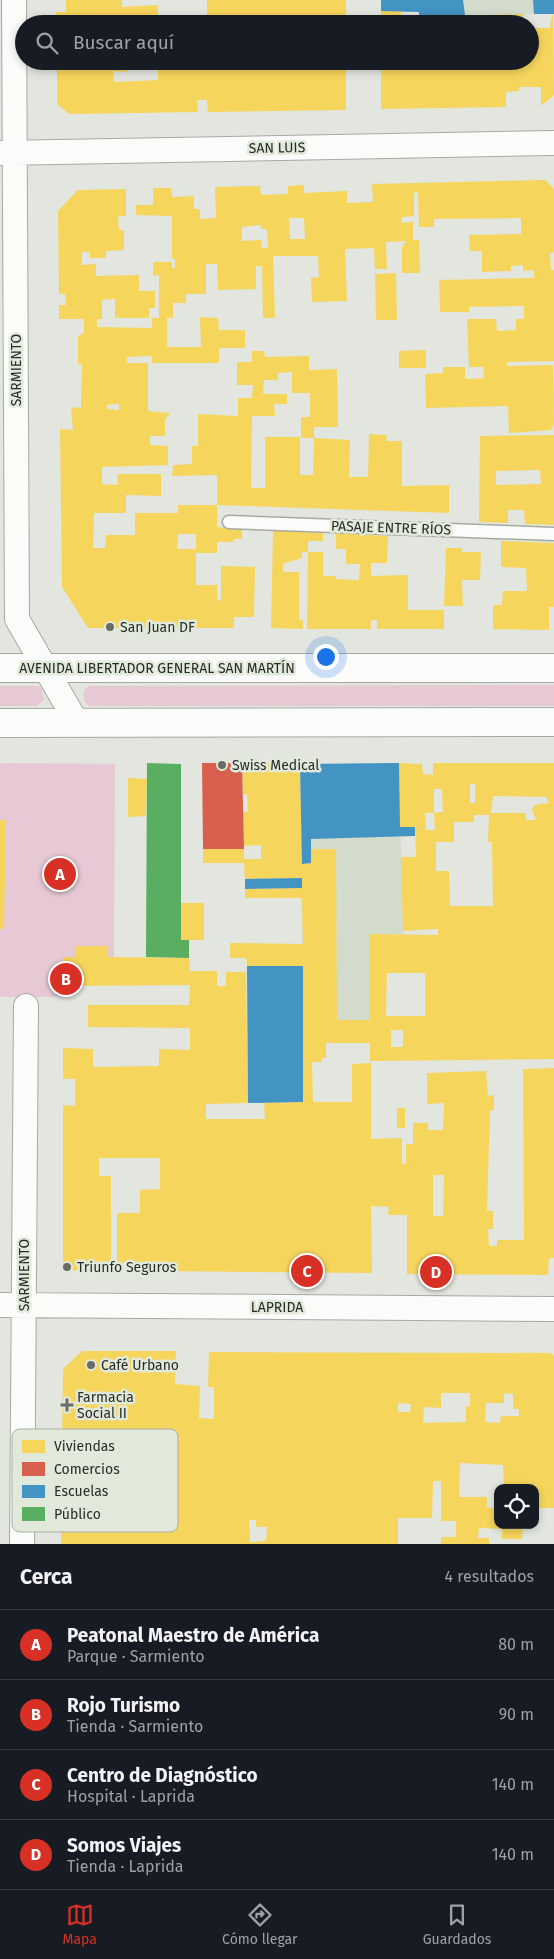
<!DOCTYPE html>
<html lang="es">
<head>
<meta charset="utf-8">
<style>
	body { margin:0; font-family:"Fira Sans",sans-serif; background:#20242c; color:#f1f3f6 }
	.controls { position:absolute; right:15px; bottom:15px; display:grid; overflow:hidden; border-radius:10px; box-shadow:0 2px 8px #0003 }
	.controls button { width:45px; height:45px; display:grid; place-items:center; padding:0; border:0; border-bottom:1px solid #363941; background:#171b24; color:#f1f3f6; font:25px sans-serif }
	.you { position:absolute; left:325px; top:656px; width:18px; height:18px; margin:-12px; border:4px solid #fff; border-radius:50%; background:#1a73e8; box-shadow:0 0 0 8px #1a73e833 }
	.badge { display:grid; place-items:center; width:32px; height:32px; border-radius:50%; background:#d93025; color:#fff; font-size:16px; font-weight:700 }
	.pin { position:absolute; translate:-50% -50%; border:2px solid #fff; box-shadow:0 1px 5px #0006 }
	.list { margin:0; padding:0; list-style:none }
	h2 { display:flex; justify-content:space-between; align-items:center; height:65px; margin:0; padding:0 20px; font-size:21px }
	h2 small { font-size:16px; font-weight:400; color:#9ea1a6 }
	.list li { display:grid; grid-template-columns:32px 1fr auto; gap:15px; align-items:center; box-sizing:border-box; height:70px; padding:0 20px; border-top:1px solid #363941 }
	.list b { display:block; font-size:19px; white-space:nowrap }
	.list p { margin:0; font-size:16px; white-space:nowrap; color:#9ea1a6 }
	.list em { font-size:16px; font-style:normal; color:#9ea1a6 }
	.icon { flex:none; width:28px; height:28px; fill:none; stroke:currentColor; stroke-width:2; stroke-linecap:round; stroke-linejoin:round }
	.map { position:relative; flex:none; width:554px; height:1544px; overflow:hidden }
	.search { position:absolute; background:#171b24; box-shadow:0 2px 8px #0003; left:15px; right:15px; top:15px; height:55px; display:flex; align-items:center; gap:12px; box-sizing:border-box; padding:0 18px; border-radius:28px; color:#9ea1a6; font-size:19px }
	.sheet { height:345px; background:#171b24 }
	nav { display:flex; justify-content:space-around; align-items:center; box-sizing:border-box; height:70px; border-top:1px solid #363941; background:#171b24; font-size:14px; color:#9ea1a6 }
	nav a { display:grid; justify-items:center; gap:2px }
	nav .on { color:#d93025 }
	.map>svg:first-child { display:block }
</style>
</head>
<body>
<div class="map">
<svg width="554" height="1544" viewBox="0 0 554 1544">
	<rect width="100%" height="100%" fill="#e2e6de"/>
	<path fill="#d3dbcc" d="M381 0H554V14L419 17V12Z
		M399 763 403 934H370V1020H303L300 764Z"/>
	<path fill="#e6c9d4" d="M554 685V706H89C82 700 81 693 88 686Z
		M0 686H39L42 690 44 699 37 706H0Z
		M0 763 115 764 114 957H63V997H0V929L4 928 6 821 0 820Z"/>
	<path fill="#f6d55c" fill-rule="evenodd" d="M66 0H122V7L158 5V24H56V12H66Z
		M207 0H346V24H207Z
		M381 11H401V24H381Z
		M553 11 554 95 541 106V87H519V91L506 92V107L381 109V61H419L418 69H447V61H530V28H550Z
		M523 14 521 24H447V16Z
		M57 61H127V72L113 71 114 82 158 80V62L346 61V110L208 112 207 100H197L198 112 69 114 57 104Z
		M545 180 554 189V252L550 254 551 270H554V361L507 362V366L553 365 554 424 551 430 509 433 508 406 426 408 425 374 443 373V367H465V379L484 378 483 367H469L467 319H496L497 331 516 330V319H524V306L469 307V312H440L439 280 534 278V270L523 271V265L511 266V271L482 272V251H470L469 235 521 234V218L434 219V227H419L418 192 414 193V216L402 217V223L413 222V240H419L420 273H402V247L406 241 386 242 387 269H375L374 248 345 249 347 301 312 302 311 278 319 277 318 256H273L275 318H263L262 266H256V289L218 290 217 264H206V294H186V303H173V318H167V347H201L200 317 218 318 219 330H245V348H219V363H152V356L127 357V363H148V411L170 413 165 420V436H150V445L168 446V465L102 467V484L118 485 117 474H161V496L126 495V513H94L93 548H105L106 535H135V513H178V505H217V527L242 529V539H234L233 542H217V553H196V585H217V600L221 601V566L255 567 254 617H234V628H88L62 587 60 429 73 430 71 407 81 408 82 364H78V337L84 332V319H59V305H66L65 294H59L58 211 78 190 126 189V216H118L119 230H124V250L106 251V258H90V252H82V265L96 264V276L139 275V291H155V308H149V318H115V299L102 300V319H97V327L152 328V318H159V275L153 276V262H172V268H175V259H172V216L136 215V205H153V188H171L172 197 194 196V209H200V219L216 218 215 187 260 186 261 195 288 194V186L304 185V193L347 191V203L373 202 372 184ZM289 218H304L305 239H290ZM261 225V229H267L268 248H262L261 240 242 241V227ZM119 404V410L107 409V405ZM178 534H196V549H177Z
		M396 273 397 320H376L375 274Z
		M426 350V368H399V351Z
		M252 351H264L265 357 309 356V370L337 369 338 427H314V438H301V417H310V393H292V372L278 373V380H264L263 394H287V404H274L275 416H252L251 488H265V437H300V475H313L314 438 350 440 349 477H368L369 434 387 435 386 441H402V486L449 485V513L217 505V475L172 476 173 465 192 464V446H198V414L238 416V398H252L253 385H237V362H252Z
		M554 435V525L525 524 524 510H508V523L479 522 480 436ZM540 470 541 484 496 485V471Z
		M273 530 323 533V541H308V552H323V576H336V579L359 580 360 564H346V549H336V533L388 536 387 563H371V576L408 575V610H444V629H377V620H371V629H307L308 552H302V558L283 564V572H299V620H303V629L271 628Z
		M501 541 554 543V607H549V630L493 629V605H502L503 591H527L526 568 501 567Z
		M446 548H462V552H481L480 580H462L463 606H444Z
		M242 763 300 764 302 864 311 863V849H336L337 1020H370V934L438 935V929L403 931 401 857H416L415 827H400L399 763 422 764 423 774 433 775V763H554V1059L370 1061V1043H326V1058H322V1062H312L313 1102H352V1064L371 1063V1139L402 1138V1164L406 1163V1144H413V1123H428V1130H443L444 1103 427 1104V1073L486 1071 488 1096 494 1095V1110L490 1111 487 1211H493V1229H488L489 1246H497V1240H524L523 1069 554 1068V1258H549L548 1275 407 1274V1215H388L389 1207 371 1206 372 1273 160 1271V1262L117 1263V1213H140V1190L160 1189V1158H99V1176H111V1271L69 1270 63 1265V1105L75 1106V1079H63V1048L93 1049V1067L159 1066V1049L190 1050V1028L88 1027V1005H189L190 985 63 986V957H76V946H108L107 957 189 958 190 971H217V986H226V972H246L248 1103 206 1104V1119H265L264 1103 303 1102V966H247L246 958H230V943L303 944 302 898H245V889L302 888V878L245 879 244 863H203V849H244V859H261V845L244 846 243 812H248L247 794H243ZM470 784H475V803H470ZM434 789H442L443 812 434 813 435 830H426L425 813H434ZM493 796 547 797 548 803 534 805 532 810 536 820H526V813H491ZM474 815H489L488 842H492L493 906H450L449 871H436V842H454V822H474ZM387 973H425V1016H386ZM391 1030H403V1047H391ZM433 1175H444L443 1216H433Z
		M128 778 147 779 146 816 128 817Z
		M0 820H6L4 929H0Z
		M181 903H204V940H181Z
		M397 1108H405V1128H397Z
		M82 1351H176L175 1384 200 1386 199 1418 214 1419V1387H208L209 1352 551 1353 554 1356V1508H535V1488H504L503 1465 460 1463 459 1497H487V1508H498V1525H523L522 1539H502V1529L479 1528 478 1538H489V1544H441V1537H456V1521H441V1481H433L432 1518H398V1544H61L63 1369ZM441 1393H470V1407L466 1406V1422L423 1423 424 1407 441 1408ZM504 1393 513 1394V1409H519V1416H501L500 1423 485 1422 486 1403H504ZM398 1403 411 1404 410 1412H398ZM249 1520H256V1527H267L266 1541 250 1542Z"/>
	<path fill="#d6604d" d="M202 763H242L244 849H203Z"/>
	<path fill="#4393c3" d="M381 0H463L465 15 419 17V12L381 11Z
		M533 0H554V14H534Z
		M399 763 400 827H415V836L311 839V863L302 864 300 764Z
		M302 878V888L245 889V879Z
		M247 966H303V1102L248 1103Z"/>
	<path fill="#5aae61" d="M147 763 181 764V940H189V958L146 957Z"/>
	<g fill="none" stroke-linecap="round" stroke-linejoin="round">
		<g stroke="#a6aaa3" stroke-width="15">
			<path id="lane" d="M229 522 554 534"/>
		</g>
		<g stroke="#a6aaa3" stroke-width="26">
			<path id="street" d="M14 0 17 619 77 723
				M0 153 554 143
				M0 1305 554 1309
				M22 1544 26 1006"/>
		</g>
		<g stroke="#a6aaa3" stroke-width="30">
			<path id="primary" d="M0 668H554
				M0 723 554 722"/>
		</g>
		<use href="#lane" stroke="#fbfbfa" stroke-width="12"/>
		<use href="#street" stroke="#fbfbfa" stroke-width="24"/>
		<use href="#primary" stroke="#fbfbfa" stroke-width="28"/>
	</g>
	<g fill="#696c66" stroke="#e1e9db" stroke-width="2">
		<circle cx="110" cy="627" r="5"/>
		<circle cx="222" cy="765" r="5"/>
		<circle cx="67" cy="1267" r="5"/>
		<circle cx="91" cy="1365" r="5"/>
		<path d="M64.5 1397.5h5v5h5v5h-5v5h-5v-5h-5v-5h5z"/>
	</g>
	<g text-anchor="middle" dominant-baseline="central" stroke-width="5" stroke-linejoin="round" paint-order="stroke">
		<g font-size="14" fill="#282b26" stroke="#e1e9db">
			<text transform="translate(277 148) rotate(-1)">SAN LUIS</text>
			<text transform="translate(16 370) rotate(-90)">SARMIENTO</text>
			<text transform="translate(391 528) rotate(2)">PASAJE ENTRE RÍOS</text>
			<text x="157" y="668">AVENIDA LIBERTADOR GENERAL SAN MARTÍN</text>
			<text transform="translate(24 1275) rotate(-90)">SARMIENTO</text>
			<text x="277" y="1307">LAPRIDA</text>
		</g>
		<g font-size="14" fill="#282b26" stroke="#e1e9db" text-anchor="start">
			<text x="120" y="627">San Juan DF</text>
			<text x="232" y="765">Swiss Medical</text>
			<text x="77" y="1267">Triunfo Seguros</text>
			<text x="101" y="1365">Café Urbano</text>
			<text x="77" y="1397">Farmacia<tspan x="77" dy="16">Social II</tspan></text>
		</g>
	</g>
	<rect x="12" y="1429" width="166" height="103" rx="8" fill="#e1e9db" stroke="#aab0a5" stroke-width="1"/>
	<rect x="22" y="1440" width="23" height="13" fill="#f6d55c"/>
	<rect x="22" y="1462" width="23" height="14" fill="#d6604d"/>
	<rect x="22" y="1485" width="23" height="13" fill="#4393c3"/>
	<rect x="22" y="1507" width="23" height="14" fill="#5aae61"/>
	<g font-size="14" fill="#282b26">
		<text x="54" y="1451">Viviendas</text>
		<text x="54" y="1474">Comercios</text>
		<text x="54" y="1496">Escuelas</text>
		<text x="54" y="1519">Público</text>
	</g>
</svg>
<div class="controls">
<button><svg class="icon" aria-label="locate" viewBox="0 0 24 24"><circle cx="12" cy="12" r="6"/><path d="M12 2v4M12 18v4M2 12h4M18 12h4"/></svg></button>
</div>
<div class="you"></div>
<div class="pin badge" style="left:60px;top:874px">A</div>
<div class="pin badge" style="left:66px;top:979px">B</div>
<div class="pin badge" style="left:307px;top:1271px">C</div>
<div class="pin badge" style="left:436px;top:1272px">D</div>
<div class="search"><svg class="icon" aria-label="search" viewBox="0 0 24 24"><circle cx="10" cy="10" r="6"/><path d="M15 15l6 6"/></svg>Buscar aquí</div>
</div>
<section class="sheet">
<h2>Cerca<small>4 resultados</small></h2>
<ul class="list">
<li><span class="badge">A</span><div><b>Peatonal Maestro de América</b><p>Parque · Sarmiento</p></div><em>80 m</em></li>
<li><span class="badge">B</span><div><b>Rojo Turismo</b><p>Tienda · Sarmiento</p></div><em>90 m</em></li>
<li><span class="badge">C</span><div><b>Centro de Diagnóstico</b><p>Hospital · Laprida</p></div><em>140 m</em></li>
<li><span class="badge">D</span><div><b>Somos Viajes</b><p>Tienda · Laprida</p></div><em>140 m</em></li>
</ul>
</section>
<nav>
<a class="on"><svg class="icon" aria-label="map" viewBox="0 0 24 24"><path d="M3 6l6-2 6 2 6-2v14l-6 2-6-2-6 2zM9 4v14M15 6v14"/></svg>Mapa</a>
<a><svg class="icon" aria-label="directions" viewBox="0 0 24 24"><path d="M12 3l9 9-9 9-9-9zM9 14v-3h6M13 9l2 2-2 2"/></svg>Cómo llegar</a>
<a><svg class="icon" aria-label="saved" viewBox="0 0 24 24"><path d="M7 4h10v16l-5-4-5 4z"/></svg>Guardados</a>
</nav>
</body>
</html>
